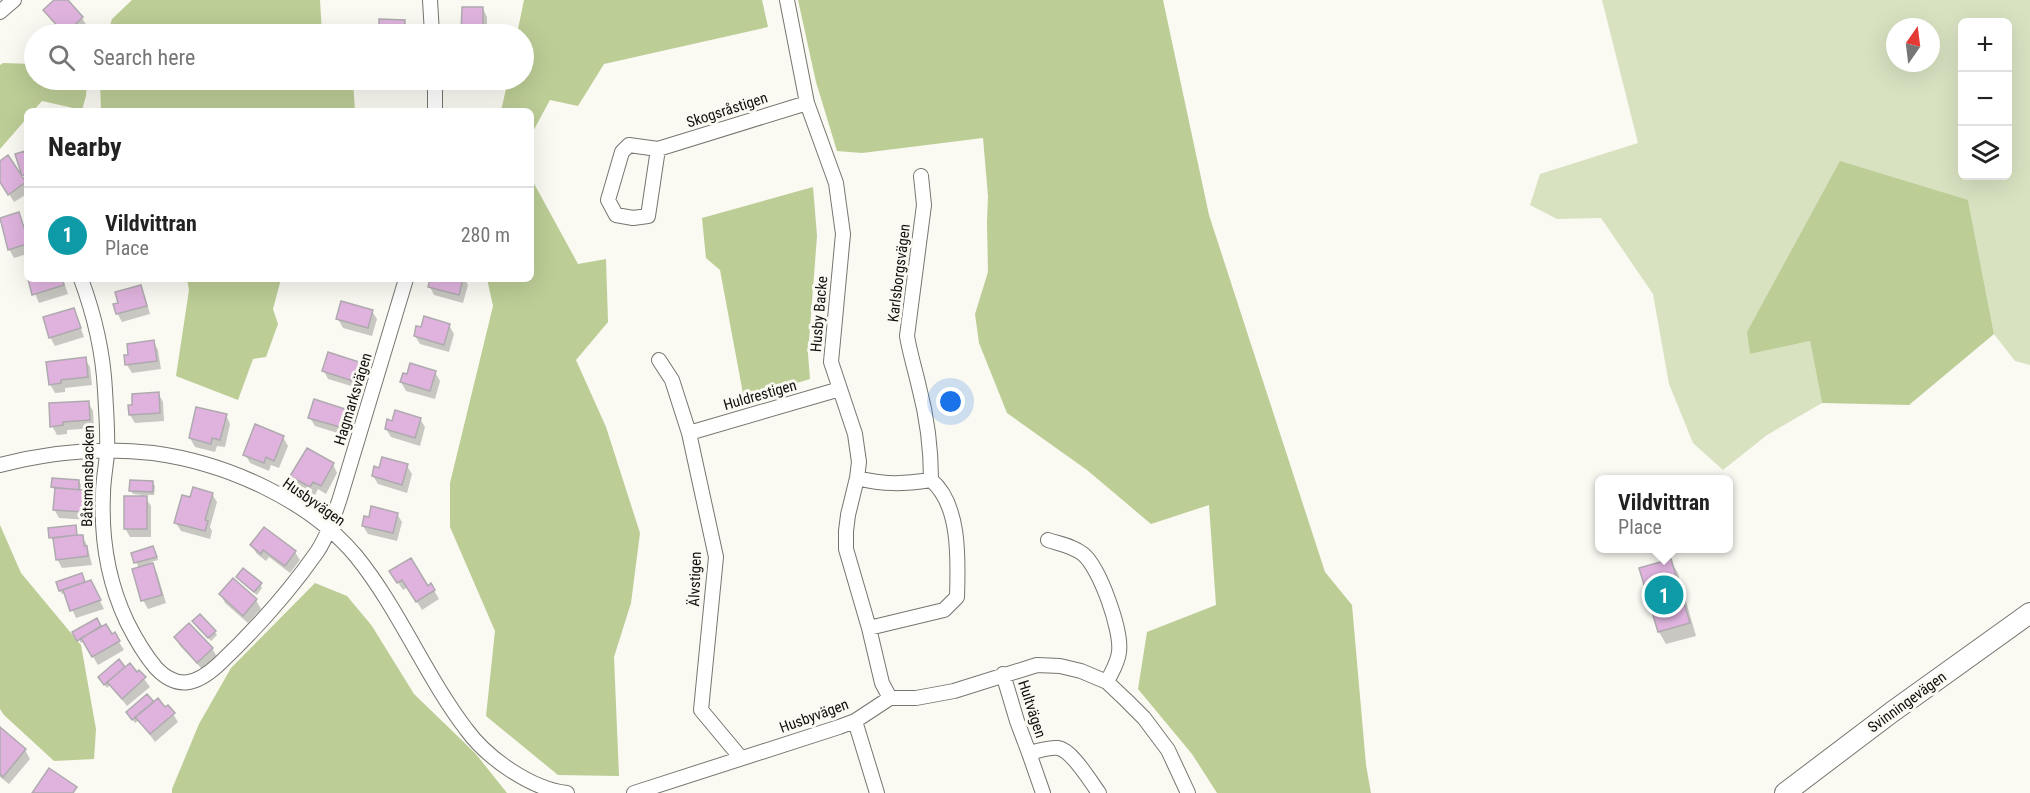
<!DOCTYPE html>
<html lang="en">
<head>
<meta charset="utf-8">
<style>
	body { margin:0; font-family:"Roboto Condensed",sans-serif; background:#f2f2f2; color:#222 }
	.controls { position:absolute; right:18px; top:18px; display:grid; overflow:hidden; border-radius:9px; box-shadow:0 6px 24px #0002 }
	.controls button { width:54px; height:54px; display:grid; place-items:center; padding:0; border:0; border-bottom:2px solid #e0e0e0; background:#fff; color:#222; font:30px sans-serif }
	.compass { position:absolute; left:1886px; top:18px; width:54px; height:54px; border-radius:50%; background:#fff; box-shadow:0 6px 24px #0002; rotate:14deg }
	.you { position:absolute; left:951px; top:402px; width:21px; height:21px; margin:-15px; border:4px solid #fff; border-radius:50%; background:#1a73e8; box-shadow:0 0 0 9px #1a73e833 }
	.badge { display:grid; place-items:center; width:39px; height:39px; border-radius:50%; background:#db2777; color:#fff; font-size:20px; font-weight:700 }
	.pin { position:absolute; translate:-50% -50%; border:3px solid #fff; box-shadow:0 2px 6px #0006 }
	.popup { position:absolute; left:1595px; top:475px; width:138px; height:78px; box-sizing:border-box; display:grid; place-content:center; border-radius:9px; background:#fff; filter:drop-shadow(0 2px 4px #0005); font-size:20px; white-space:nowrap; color:#767676 }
	.popup b { font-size:22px; color:#222 }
	.popup::after { content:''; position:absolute; left:50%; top:100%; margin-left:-12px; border:12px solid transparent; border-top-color:#fff }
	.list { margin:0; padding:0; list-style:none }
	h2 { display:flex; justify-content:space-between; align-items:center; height:78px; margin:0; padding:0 24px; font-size:26px }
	h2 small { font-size:20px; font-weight:400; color:#767676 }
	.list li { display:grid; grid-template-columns:39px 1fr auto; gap:18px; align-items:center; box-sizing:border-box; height:96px; padding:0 24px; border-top:2px solid #e0e0e0 }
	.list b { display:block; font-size:22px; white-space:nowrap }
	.list p { margin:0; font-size:20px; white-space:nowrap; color:#767676 }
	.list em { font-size:20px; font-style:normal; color:#767676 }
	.icon { flex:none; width:33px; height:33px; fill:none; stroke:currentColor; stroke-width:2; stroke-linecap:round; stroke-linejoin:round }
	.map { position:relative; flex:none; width:2030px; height:793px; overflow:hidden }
	.search { position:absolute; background:#fff; box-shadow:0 6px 24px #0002; left:24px; top:24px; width:510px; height:66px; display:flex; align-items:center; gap:15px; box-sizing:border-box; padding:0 21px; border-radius:33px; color:#767676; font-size:22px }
	.panel { position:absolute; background:#fff; box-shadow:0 6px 24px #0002; left:24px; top:108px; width:510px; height:174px; border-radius:9px }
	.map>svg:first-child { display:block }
</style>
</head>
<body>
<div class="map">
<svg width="2030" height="793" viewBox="0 0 2030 793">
	<rect width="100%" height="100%" fill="#faf9f2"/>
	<path fill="#d8e2c1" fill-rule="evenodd" d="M1602 0H2030V365L2015 361 1994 334 1968 200 1748 332 1750 354 1810 341 1822 403 1767 435 1723 470 1693 443 1669 384 1653 294 1601 218 1557 219 1530 205 1540 174 1638 143ZM1962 22H2008V176H1962ZM1895 27H1931V63H1895Z"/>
	<path fill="#bccd96" d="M132 0H320L322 34H107L112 19Z
		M524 0H762L768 27 604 64 578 106 550 100 531 135V111H501L508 80H524V34H517Z
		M798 0H1163L1209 215 1325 572 1352 605 1366 765 1371 793H1217L1192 754 1138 689 1147 632 1216 605 1209 505 1151 524 1087 470 1007 413 979 343 975 314 988 272 987 223 988 196 983 138 862 153 837 151 816 82Z
		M3 63 34 64V80H87L86 96 82 110 42 101 33 111H27V118L0 149V65Z
		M100 80H353L355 111H101Z
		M1840 161 1968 200 1994 334 1909 405 1822 403 1810 341 1750 354 1747 332Z
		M531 178 578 264 606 259 608 322 576 360 606 427 640 533 631 603 614 657 619 776 558 775 486 716 495 631 450 527V483L493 306 487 279H531Z
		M813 187 817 236 808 354 810 379 744 399 720 270 706 258 702 218Z
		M187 279H281L273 309 278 324 266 357 253 359 238 400 176 376 189 290Z
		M0 525 21 573 81 645 96 729 94 759 54 761 4 715 0 709Z
		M315 583 347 596 372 626 414 694 475 753 507 793H172V789L199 724 231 668Z"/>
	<path fill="#0003" d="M56 0H66L82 18 87 26 78 34H64L50 19 45 10Z
		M463 8 483 9 487 17V34H463Z
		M381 21H404L409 29V34H380Z
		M27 152V178L26 179 16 155Z
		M8 157 27 186V194L14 202 0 180V163Z
		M19 214 27 234V254L14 258 9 249 0 220Z
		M29 279H63L68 294 39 303Z
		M436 279H465L468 285 463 303 434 295 430 287Z
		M140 287 145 296 150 314 122 322 117 313Z
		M74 310 84 337 55 346 50 337Z
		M372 311 377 319 372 336 343 328 338 319Z
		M449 325 454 334 449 352 420 344 415 336Z
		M153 341 158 350 161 369 132 373 127 365Z
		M85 359 90 367 92 385 65 388V392L55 393 50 384Z
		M358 363 363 372 358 388 328 379 324 371Z
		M435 372 440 381 435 399 406 391 401 382Z
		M158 393 163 402 164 421 135 423 130 415Z
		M88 402 93 411 94 428 67 430V434L57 435 52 426Z
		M344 410 349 418 344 435 315 426 310 418Z
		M226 415 230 424 225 447 217 446 215 452 195 447 190 438Z
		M420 419 425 427 420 446 391 437 386 429 393 423Z
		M283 437 288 446 279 468 271 465 269 471 250 463 245 454Z
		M333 464 337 473 326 494 318 489 315 495 297 485 292 476Z
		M407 466 412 474 407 493 378 484 373 476 380 469Z
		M79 481 81 485 80 492H83L88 500 89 520 59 518 54 509 56 491 52 487Z
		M152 482 155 486 154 495H144L151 506V537H130L125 528 142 495 133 494 131 491Z
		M212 494 217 502 210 527 212 531 210 539 181 531 176 523 191 499Z
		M397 514 402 522 397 541 368 534 363 526Z
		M75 527 78 537 82 536 87 545 92 565 62 568 57 559 55 541H53L51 537Z
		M252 546 295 552 300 560 290 573 269 557 266 561 257 554Z
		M155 551 158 560 151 562 157 573 166 603 148 609 143 600 139 569 133 554Z
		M1670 560 1678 573 1696 636 1666 644 1659 632Z
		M391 572 427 588 431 585 439 599 422 610 408 587 403 590Z
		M84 578 85 584 95 591 104 609 76 618 65 593 62 594 60 591Z
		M240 581 260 584 262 588 257 595Z
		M221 595 256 600 261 609 248 623 225 603Z
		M96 620 101 629 112 635 114 634 124 650 98 665 84 641 81 643 74 632Z
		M196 625 215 632 217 635 211 641Z
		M176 638 212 648 217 657 203 670 180 646Z
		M119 661 125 669 137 674 139 672 150 687 127 706 110 685 107 688 102 681Z
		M153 704 173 714 178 722 155 742 139 720 135 723 130 716Z
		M0 729 25 750 30 759 9 784 0 777Z"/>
	<path fill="#dfb3de" stroke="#afaaaf" stroke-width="1.5" d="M54 0H68L83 17 65 34 43 10Z
		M462 7H483V34H461Z
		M379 19 405 20 404 34H379Z
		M25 151 27 174 22 176 15 154Z
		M8 155 26 182 8 195 0 182V161Z
		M19 212 27 237V244L8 250 0 218Z
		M28 279H62L64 285 32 295Z
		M430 279H463L459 295 428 287Z
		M141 285 147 306 116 314 113 304 118 303 115 292Z
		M341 301 373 310 368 328 336 319Z
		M74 308 81 328 49 338 43 317Z
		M424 316 450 324 444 345 414 336 416 326 421 327Z
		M154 340 157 361 125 365 124 355H128L127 344Z
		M328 352 359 362 353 381 322 371Z
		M86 357 88 377 61 380V383L49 385 46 362Z
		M410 363 436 371 430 391 400 382 403 373 407 374Z
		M159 392 160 413 129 415 128 405H132V394Z
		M314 399 345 409 340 427 308 418Z
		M89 401 90 420 63 422V425L50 427 49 403Z
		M196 407 227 414 220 440 212 438 211 444 189 438Z
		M395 410 421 418 415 438 385 429 387 419 392 421Z
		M255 424 284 436 274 461 266 457 264 463 243 455Z
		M307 448 334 463 321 486 313 482 310 487 290 476Z
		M382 457 408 464 402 485 372 476 374 466 379 468Z
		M52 478 79 480V490L51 487Z
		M130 480 153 481V492L129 491Z
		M193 487 213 493 205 520 208 521 205 531 174 523 182 495 190 497Z
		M55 488 84 490 83 502H86L85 512 53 510Z
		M124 496H147V529H124Z
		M371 506 398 513 393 533 362 526 364 516 369 517Z
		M76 525 77 535 49 538 48 528Z
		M264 527 296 551 285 566 263 550 261 554 250 545Z
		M77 535H83L84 546H87L88 556 56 560 53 538Z
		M153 546 157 557 134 563 131 553Z
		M411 558 428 586 431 583 435 590 416 602 402 580 397 583 389 571Z
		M1671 559 1690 623 1658 632 1639 568Z
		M153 563 162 595 141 601 132 569Z
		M243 568 262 583 254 592 236 577Z
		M82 573 85 582 59 591 56 582Z
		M233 578 257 599 243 616 219 594Z
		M91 580 101 600 70 611 63 590Z
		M200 614 216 631 208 638 192 621Z
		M97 618 101 626 77 641 72 632Z
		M189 623 213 648 197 663 174 637Z
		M106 624 112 634 115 632 120 641 92 657 81 638Z
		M119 659 125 667 104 685 98 677Z
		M130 663 137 672 139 670 146 677 122 699 107 682Z
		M147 694 154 702 132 720 126 712Z
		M158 698 165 707 168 705 175 713 150 734 135 717Z
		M0 727 26 749 3 777 0 774Z
		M49 768 77 787 73 793H32Z"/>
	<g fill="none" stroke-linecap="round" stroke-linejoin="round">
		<g stroke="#76756f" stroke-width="16">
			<path id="street" d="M430 0 432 34
				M787 0 807 103 836 183 843 234 831 362 855 434 859 462 857 478 848 515 846 531V549L869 628 882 683 890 698
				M0 12 14 0
				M435 111V80
				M658 149 648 216 633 218 616 215 608 200 622 152 629 145 658 149 807 103
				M921 176 924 205 907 336C910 354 915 369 919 387 927 417 931 449 931 480
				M81 279C94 314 103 352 105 390 106 410 108 433 107 453 106 467 103 480 103 494 101 538 108 582 127 622 135 638 145 655 156 668 178 691 197 684 218 665 254 631 289 592 317 552 328 535 334 516 340 498L406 279
				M659 360 672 380 689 433 716 557 701 710 741 758
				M689 433 840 389
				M0 465C50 452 102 447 153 453 226 463 308 499 356 556 399 609 425 675 466 729 487 758 531 789 567 793
				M857 478C884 485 904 484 931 480 961 505 958 562 957 597L944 610 869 628
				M1048 540C1060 544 1073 546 1083 554 1100 568 1122 631 1119 652 1118 663 1111 673 1107 682
				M1003 674 1017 721 1029 753C1038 751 1049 747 1058 748 1072 750 1090 781 1099 793
				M855 721 877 793
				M1029 753 1043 793
				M634 793 839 727 855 721 890 698H916L954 691 1037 665 1060 666 1081 671 1107 682 1126 700 1144 718 1168 750 1188 793"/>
		</g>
		<g stroke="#76756f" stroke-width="22">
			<path id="secondary" d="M1785 793 1892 712 2030 613"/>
		</g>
		<use href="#street" stroke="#fff" stroke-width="14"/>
		<use href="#secondary" stroke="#fff" stroke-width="20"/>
	</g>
	<g text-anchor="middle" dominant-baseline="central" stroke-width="6" stroke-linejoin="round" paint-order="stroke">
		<g font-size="15" fill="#11100e" stroke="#faf9f2">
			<text transform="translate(727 110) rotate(-18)">Skogsråstigen</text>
			<text transform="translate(899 273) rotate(-83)">Karlsborgsvägen</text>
			<text transform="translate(819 314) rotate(-85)">Husby Backe</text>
			<text transform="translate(760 395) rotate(-16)">Huldrestigen</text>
			<text transform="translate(353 399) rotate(-73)">Hagmarksvägen</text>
			<text transform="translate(88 476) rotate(-89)">Båtsmansbacken</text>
			<text transform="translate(314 502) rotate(35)">Husbyvägen</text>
			<text transform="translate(695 579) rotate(-88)">Älvstigen</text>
			<text transform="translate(1907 702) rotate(-36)">Svinningevägen</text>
			<text transform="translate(1032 709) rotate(72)">Hultvägen</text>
			<text transform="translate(814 716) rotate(-20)">Husbyvägen</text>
		</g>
	</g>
</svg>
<div class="controls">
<button>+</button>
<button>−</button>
<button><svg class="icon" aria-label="layers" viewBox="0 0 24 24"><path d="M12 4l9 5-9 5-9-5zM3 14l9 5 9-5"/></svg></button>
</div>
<svg class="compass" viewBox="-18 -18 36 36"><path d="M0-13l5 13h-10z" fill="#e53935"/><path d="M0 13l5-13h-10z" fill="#767676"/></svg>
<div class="you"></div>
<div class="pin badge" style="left:1664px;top:595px;background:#0f9aa8">1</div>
<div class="popup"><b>Vildvittran</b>Place</div>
<div class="search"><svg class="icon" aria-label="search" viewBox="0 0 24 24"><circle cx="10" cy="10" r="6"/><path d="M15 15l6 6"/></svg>Search here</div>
<section class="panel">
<h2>Nearby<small></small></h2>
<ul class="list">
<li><span class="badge" style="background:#0f9aa8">1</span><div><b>Vildvittran</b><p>Place</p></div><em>280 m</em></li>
</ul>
</section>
</div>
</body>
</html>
